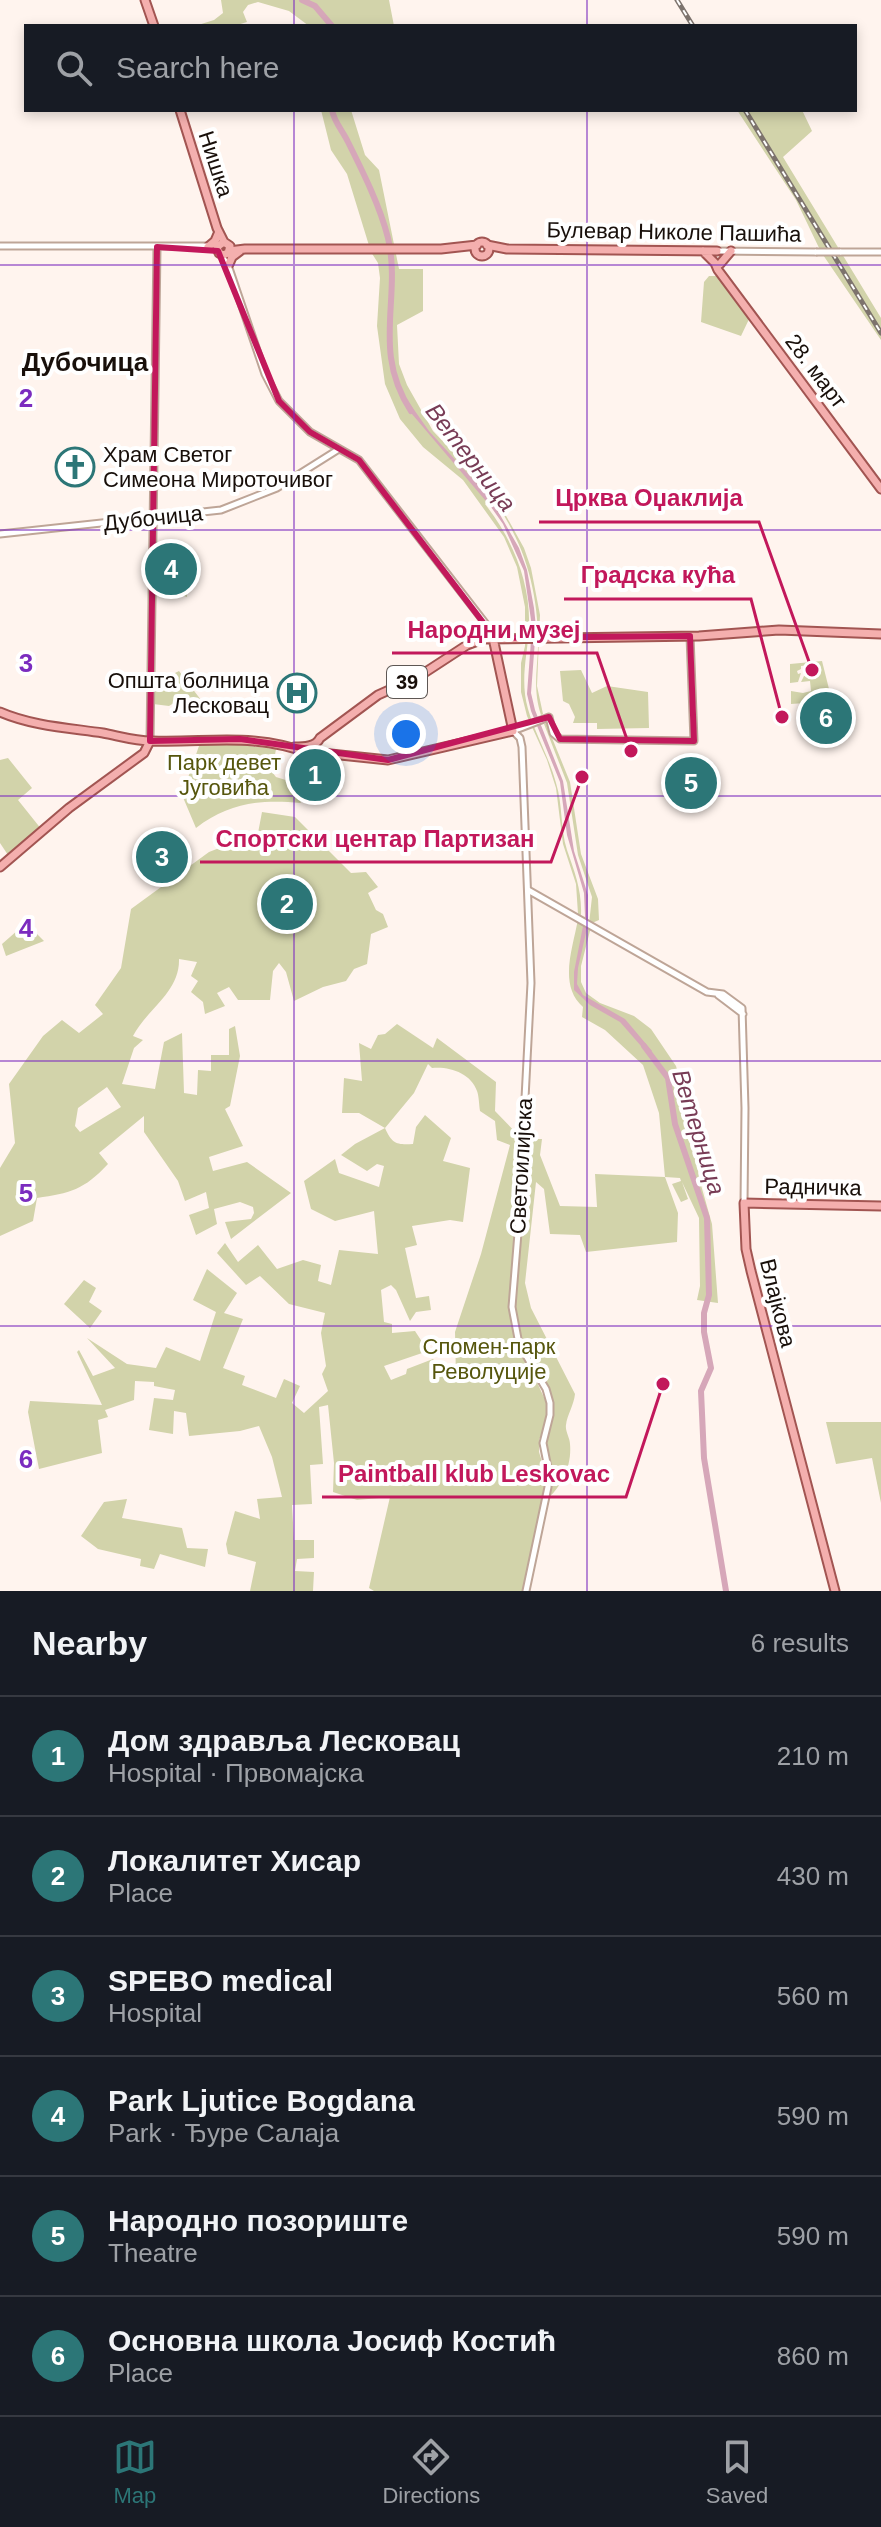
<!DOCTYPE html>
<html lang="en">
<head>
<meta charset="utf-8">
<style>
	body { margin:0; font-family:Arial,sans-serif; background:#242831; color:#f1f3f6 }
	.you { position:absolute; left:406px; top:734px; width:28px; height:28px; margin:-20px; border:6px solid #fff; border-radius:50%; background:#1a73e8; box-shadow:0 0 0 12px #1a73e833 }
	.badge { display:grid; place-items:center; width:52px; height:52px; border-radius:50%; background:#2c7677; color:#fff; font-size:26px; font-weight:700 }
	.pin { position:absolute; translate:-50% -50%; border:4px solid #fff; box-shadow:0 2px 8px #0006 }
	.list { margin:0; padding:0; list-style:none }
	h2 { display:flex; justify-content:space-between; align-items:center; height:104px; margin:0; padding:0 32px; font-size:34px }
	h2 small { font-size:26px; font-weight:400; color:#9ea1a6 }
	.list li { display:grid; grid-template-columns:52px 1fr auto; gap:24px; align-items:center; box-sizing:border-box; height:120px; padding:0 32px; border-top:2px solid #363941 }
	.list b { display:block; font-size:30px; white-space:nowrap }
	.list p { margin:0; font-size:26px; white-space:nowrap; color:#9ea1a6 }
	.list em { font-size:26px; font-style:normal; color:#9ea1a6 }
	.icon { flex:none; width:44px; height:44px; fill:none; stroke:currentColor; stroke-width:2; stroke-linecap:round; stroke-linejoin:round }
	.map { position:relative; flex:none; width:881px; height:1591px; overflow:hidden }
	.search { position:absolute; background:#171b24; box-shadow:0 4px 12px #0003; left:24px; right:24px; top:24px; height:88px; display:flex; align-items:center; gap:20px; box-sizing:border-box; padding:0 28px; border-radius:0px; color:#9ea1a6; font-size:30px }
	.sheet { height:824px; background:#171b24 }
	nav { display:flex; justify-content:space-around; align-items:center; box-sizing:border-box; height:112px; border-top:2px solid #363941; background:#171b24; font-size:22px; color:#9ea1a6 }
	nav a { display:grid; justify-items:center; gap:4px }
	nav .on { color:#2c7677 }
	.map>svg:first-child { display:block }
</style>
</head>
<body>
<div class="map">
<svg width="881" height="1591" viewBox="0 0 881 1591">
	<rect width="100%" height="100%" fill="#fff4ee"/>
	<path fill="#d2d3aa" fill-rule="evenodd" d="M221 0H389L394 26H309L289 11 258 2 248 5 243 12 247 22 234 26H195L214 20 223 13Z
		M321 110H351L365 155 379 170 399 269H423V311L397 325 399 364 407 385 433 431 495 496 524 548 531 568 540 615 537 686 543 714 541 715C533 691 537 671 538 648 539 593 525 542 492 498L485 504C513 540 531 583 529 629 527 657 520 681 528 709 535 734 549 757 556 783 563 805 560 828 567 850 575 873 582 891 581 915L578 914 576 884 563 844 556 788 547 760 527 716 521 692V663L525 646V607L517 567 504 537 463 480 423 447 400 419 385 384 377 326 380 278 378 263 371 252 347 174 331 150Z
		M737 110H802L812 131 783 157 881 318V340L821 252 796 200Z
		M709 276H723L751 315 741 336 701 322 704 282Z
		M155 552H187V597L154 586Z
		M822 661 829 689 817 692 818 702 791 704V691L803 693 811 691 810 681 801 682 804 676 820 674 819 664 801 666V669L797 671 798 674 801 673 798 682 790 683V664Z
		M581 670 592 693 607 686 648 692 649 728 597 729V723H573L575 717 569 704 563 701 560 671Z
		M179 671 201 700 193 705 185 696 169 706 153 704V684Z
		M546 723 570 782 581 854 598 899 599 920 592 923 581 966V982L586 993 600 1003 634 1016 651 1029 676 1066 690 1116 699 1178 712 1224 718 1303 697 1300 700 1286 699 1218 682 1182 688 1199 681 1202 672 1184 681 1181 680 1178 665 1177 678 1213 677 1242 586 1252 580 1235 550 1234 544 1189 536 1182 525 1283 531 1308 575 1394C574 1405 567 1415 566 1425 565 1431 570 1438 570 1444 572 1466 562 1487 545 1501L548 1487 544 1449 550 1415 546 1389 527 1361 548 1406 547 1421 539 1440V1452L546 1475 543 1509 526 1591H374L369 1588 390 1497 357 1500 333 1492 334 1463 328 1405 319 1407 323 1464 310 1465 312 1504 292 1505 294 1540H314V1558L297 1559 295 1571 314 1572 313 1591H250L256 1562 228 1554 226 1544 235 1511 260 1519 257 1499 282 1497 272 1457 259 1426 240 1431 189 1436 186 1413 174 1411 173 1434 149 1430 154 1398 173 1400 175 1390 154 1386V1382L135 1381 134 1400 105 1410 108 1417 98 1420 102 1453 39 1469 28 1412 30 1401 102 1405 77 1352 79 1350 93 1376 115 1368 87 1338 127 1364 156 1368 166 1347 200 1361 216 1312 193 1300 207 1269 237 1293 224 1313 243 1319 223 1368 245 1376 242 1385 276 1398 284 1379 300 1386 292 1403 304 1413 328 1391 322 1374 326 1366 321 1333 325 1313 289 1304 260 1276 246 1285 217 1253 225 1243 238 1262 258 1245 277 1269 303 1260 321 1265 318 1281 331 1285 339 1250 378 1254 374 1211 335 1221 311 1209 304 1181 335 1159 339 1173 379 1187 384 1166 377 1164 367 1171 341 1155 355 1144 385 1128 359 1113H342L344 1078 362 1081 359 1043 371 1049 378 1035 385 1034 397 1024 433 1048 437 1038 496 1082 495 1111 522 1139H542L540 1155 560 1206 597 1207 595 1174 665 1177 659 1113 643 1065 605 1030 582 1017 583 1007C558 985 573 948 578 919L589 924 592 897 578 855 567 783 544 724ZM428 1064 432 1068C449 1066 471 1073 477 1091 479 1096 479 1105 480 1111L495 1121 497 1140 510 1145 481 1254 455 1332 456 1378 449 1380 433 1359 407 1369 406 1374 391 1380 384 1366 428 1351 415 1331 392 1333V1324L384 1322 381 1290 391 1285 396 1290 410 1321 416 1312 431 1310 429 1296 416 1298 405 1248 417 1245 412 1226 450 1220 463 1222 470 1168 443 1161 451 1138 425 1115 416 1127 413 1144C397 1145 392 1144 385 1128L414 1093Z
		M217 742 276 749 272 772 276 777 292 782 301 803C260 799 229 803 196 828L182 795 200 743Z
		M8 758 32 788 18 800 42 830 10 858 0 843V760Z
		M262 812 295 817 351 873 366 872 378 887 368 893 376 910 383 914 388 927 371 934 367 964 354 969 346 981 323 987 294 1001 286 972 279 963 273 971 270 1000H238L229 987 217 993 225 1006 205 1014 203 1002 191 992 198 981 191 976 197 962 179 959C180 992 147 1009 133 1036L143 1040 134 1048 122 1084 155 1089 164 1042 182 1033 184 1093 197 1095 198 1070 211 1071V1055H229V1029L235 1026 240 1056 230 1106 225 1109 243 1146 209 1157 213 1171 247 1162 291 1193 231 1239 225 1222 251 1219 254 1213 253 1207 240 1202 214 1209 217 1224 196 1235 189 1215 209 1208 206 1192 185 1201 178 1181 144 1132V1116L99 1153 108 1164C84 1190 70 1193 37 1198L33 1221 0 1236V1168L15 1143 9 1084 43 1036 62 1020 79 1033 103 1014 95 1005 121 968 131 909 209 852 258 833ZM107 1087 121 1107 80 1132 75 1126 78 1108Z
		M26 923 44 941 6 956 2 944Z
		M84 1280 96 1288 89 1302 102 1311 90 1328 64 1304Z
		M826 1422H881V1503L872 1458 836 1464Z
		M127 1499 122 1518 182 1528 187 1548 208 1549 205 1567 160 1554 154 1569 140 1566 141 1559 98 1549 81 1536 104 1502Z"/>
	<path fill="#d6a7b9" d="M410 404 429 431 491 499 519 548 527 570 534 608 536 627 531 693 535 710 563 781 574 851 588 895V924L578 968 577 984 583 995 625 1019 652 1051 648 1054 620 1022 590 1005 574 990V972L585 916 584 893 567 835 560 782 531 711 527 694 532 627 524 571 503 524 491 507 406 407Z"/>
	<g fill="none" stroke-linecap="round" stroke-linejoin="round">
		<path stroke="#d6a7b9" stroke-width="6" d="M302 0 315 6 332 26
			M332 110C334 122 343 131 348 142 363 172 380 206 388 238 402 299 371 350 411 411
			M644 1046 668 1078 675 1124 707 1218 709 1295 704 1313V1332L711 1368 701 1391 704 1458 726 1591"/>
		<g stroke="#bea597" stroke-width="9">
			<path id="minor" d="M0 246H209
				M717 251 816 252
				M840 252H881
				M221 254 229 268 265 374 279 401 310 432 359 460 489 628 493 638
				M0 534 221 510 277 488 339 449
				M150 741 157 247
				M528 890 707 992 723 994 742 1008 745 1108 744 1203
				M718 995 743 1014
				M526 1591 548 1487 549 1473 543 1443 550 1415V1403L546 1389 519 1344 512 1307 518 1233 531 983 522 747 520 738 513 731 549 717 553 733 560 739 694 741 690 636"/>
		</g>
		<g stroke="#a25552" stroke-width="11">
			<path id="major" d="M145 0 154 26
				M180 110 217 228 224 242 230 246 228 253 223 255 219 253 217 247 224 242
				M475 249a7 7 0 1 1 14 0a7 7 0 1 1-14 0Z
				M487 245 507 249 717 251
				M208 247 215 241 218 234
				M229 251 245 249H441L477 245
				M703 251 715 263 718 270 881 489
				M229 264 232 257 240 251
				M720 264 731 251
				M0 712C32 726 69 728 103 733 119 736 135 741 152 741 209 743 254 732 311 754
				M294 747C303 747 316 747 320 738L378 695 418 677 467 645 483 639 699 636 779 630 881 634
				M321 753 388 760 513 731 493 638
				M0 867 69 808 144 753 150 741
				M835 1591 751 1271 746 1249 744 1203 881 1206"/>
		</g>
		<use href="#minor" stroke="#fff" stroke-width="5"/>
		<use href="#major" stroke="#f4afae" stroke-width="7"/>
		<g stroke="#7d736d" stroke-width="5">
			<path id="rail" d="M677 0 693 26
				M745 110 881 333"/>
		</g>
		<use href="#rail" stroke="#fff" stroke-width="2" stroke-dasharray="6" stroke-linecap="butt"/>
		<g stroke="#bea597" stroke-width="9" stroke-linecap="butt">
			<path id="minor-bridge" d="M816 252H840"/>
		</g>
		<use href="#minor-bridge" stroke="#fff" stroke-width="5"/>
	</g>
	<path fill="none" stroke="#c2185b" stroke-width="6" stroke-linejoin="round" d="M157 247 218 251 279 401 310 432 359 460 495 638 690 636 694 741 560 739 549 717 388 760 240 739 150 741Z"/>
	<path fill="none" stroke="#7b2cbf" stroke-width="2" stroke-opacity="0.55" d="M294 0V26M587 0V26M294 110V1591M587 110V1591M0 265H881M0 530H881M0 796H881M0 1061H881M0 1326H881"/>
	<defs>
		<g id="church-ring" transform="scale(2)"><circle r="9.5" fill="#fff" stroke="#2c7677" stroke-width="1.5"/><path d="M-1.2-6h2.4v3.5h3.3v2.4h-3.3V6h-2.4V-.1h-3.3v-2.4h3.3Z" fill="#2c7677"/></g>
		<g id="hospital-ring" transform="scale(2)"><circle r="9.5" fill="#fff" stroke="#2c7677" stroke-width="1.5"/><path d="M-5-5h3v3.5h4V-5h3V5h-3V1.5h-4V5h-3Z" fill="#2c7677"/></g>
	</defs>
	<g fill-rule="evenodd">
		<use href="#church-ring" x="75" y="467"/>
		<use href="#hospital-ring" x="297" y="693"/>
	</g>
	<g text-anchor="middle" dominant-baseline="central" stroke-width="8" stroke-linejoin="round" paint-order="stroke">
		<rect fill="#fff" stroke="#5d5754" stroke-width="2" x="387" y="666" width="40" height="32" rx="6"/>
		<g font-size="20" font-weight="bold" fill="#180f0a">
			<text x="407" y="682">39</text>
		</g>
		<g font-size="22" fill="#180f0a" stroke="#fff">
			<text transform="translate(216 164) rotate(72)">Нишка</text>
			<text transform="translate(674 232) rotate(1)">Булевар Николе Пашића</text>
			<text transform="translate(816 371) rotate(53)">28. март</text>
			<text transform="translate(153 518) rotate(-6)">Дубочица</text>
			<text transform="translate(521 1166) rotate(-87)">Светоилијска</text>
			<text transform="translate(813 1187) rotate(1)">Радничка</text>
			<text transform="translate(778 1303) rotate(76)">Влајкова</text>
		</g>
		<g font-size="22" fill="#180f0a" stroke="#fff" text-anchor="start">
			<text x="103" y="454">Храм Светог<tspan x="103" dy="25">Симеона Мироточивог</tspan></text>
			<text x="269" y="680" text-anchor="end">Општа болница<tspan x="269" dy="25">Лесковац</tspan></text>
		</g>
		<g font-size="22" fill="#56560d" stroke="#fff">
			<text x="224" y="762">Парк девет<tspan x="224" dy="25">Југовића</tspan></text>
			<text x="489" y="1346">Спомен-парк<tspan x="489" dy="25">Револуције</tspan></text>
		</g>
		<g font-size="24" font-style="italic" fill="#783c56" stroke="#fff">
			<text transform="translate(471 457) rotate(52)">Ветерница</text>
			<text transform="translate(699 1132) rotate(73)">Ветерница</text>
		</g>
		<g font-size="26" font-weight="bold" fill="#180f0a" stroke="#fff">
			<text x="85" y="362">Дубочица</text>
		</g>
	</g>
	<g font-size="26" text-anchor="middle" font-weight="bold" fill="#7b2cbf" stroke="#fff" stroke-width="8" stroke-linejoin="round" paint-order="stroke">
		<text x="26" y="407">2</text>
		<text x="26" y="672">3</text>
		<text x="26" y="937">4</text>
		<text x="26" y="1202">5</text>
		<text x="26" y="1468">6</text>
	</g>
	<path fill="none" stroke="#c2185b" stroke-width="3" d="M812 670L759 522H539M782 717L751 599H564M631 751L597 653H392M582 777L551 862H200M663 1384L626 1497H322"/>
	<g fill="#c2185b" stroke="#fff" stroke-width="3">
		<circle cx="812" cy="670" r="8"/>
		<circle cx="782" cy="717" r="8"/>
		<circle cx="631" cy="751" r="8"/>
		<circle cx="582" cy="777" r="8"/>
		<circle cx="663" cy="1384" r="8"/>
	</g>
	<g font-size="24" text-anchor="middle" font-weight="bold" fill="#c2185b" stroke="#fff" stroke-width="8" stroke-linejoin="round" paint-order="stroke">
		<text x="649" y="506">Црква Оџаклија</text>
		<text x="658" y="583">Градска кућа</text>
		<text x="494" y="638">Народни музеј</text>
		<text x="375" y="847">Спортски центар Партизан</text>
		<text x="474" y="1482">Paintball klub Leskovac</text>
	</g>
</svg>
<div class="you"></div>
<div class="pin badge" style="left:315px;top:775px">1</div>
<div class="pin badge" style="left:287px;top:904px">2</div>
<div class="pin badge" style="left:162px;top:857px">3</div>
<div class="pin badge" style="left:171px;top:569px">4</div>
<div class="pin badge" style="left:691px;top:783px">5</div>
<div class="pin badge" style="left:826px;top:718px">6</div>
<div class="search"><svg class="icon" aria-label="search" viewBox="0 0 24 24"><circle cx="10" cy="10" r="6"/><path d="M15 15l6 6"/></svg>Search here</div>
</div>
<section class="sheet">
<h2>Nearby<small>6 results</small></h2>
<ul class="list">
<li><span class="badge">1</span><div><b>Дом здравља Лесковац</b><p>Hospital · Првомајска</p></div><em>210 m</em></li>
<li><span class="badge">2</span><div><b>Локалитет Хисар</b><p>Place</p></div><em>430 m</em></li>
<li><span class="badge">3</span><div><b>SPEBO medical</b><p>Hospital</p></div><em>560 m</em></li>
<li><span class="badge">4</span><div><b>Park Ljutice Bogdana</b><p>Park · Ђуре Салаја</p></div><em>590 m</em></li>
<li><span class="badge">5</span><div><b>Народно позориште</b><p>Theatre</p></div><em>590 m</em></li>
<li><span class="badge">6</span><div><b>Основна школа Јосиф Костић</b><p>Place</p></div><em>860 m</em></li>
</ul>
</section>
<nav>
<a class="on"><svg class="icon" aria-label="map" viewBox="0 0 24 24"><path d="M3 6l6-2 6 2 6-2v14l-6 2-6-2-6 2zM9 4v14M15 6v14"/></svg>Map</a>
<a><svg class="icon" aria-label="directions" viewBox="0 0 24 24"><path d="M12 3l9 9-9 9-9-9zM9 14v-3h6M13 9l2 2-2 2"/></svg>Directions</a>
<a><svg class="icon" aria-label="saved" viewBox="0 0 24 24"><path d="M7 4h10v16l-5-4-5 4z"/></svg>Saved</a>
</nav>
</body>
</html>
